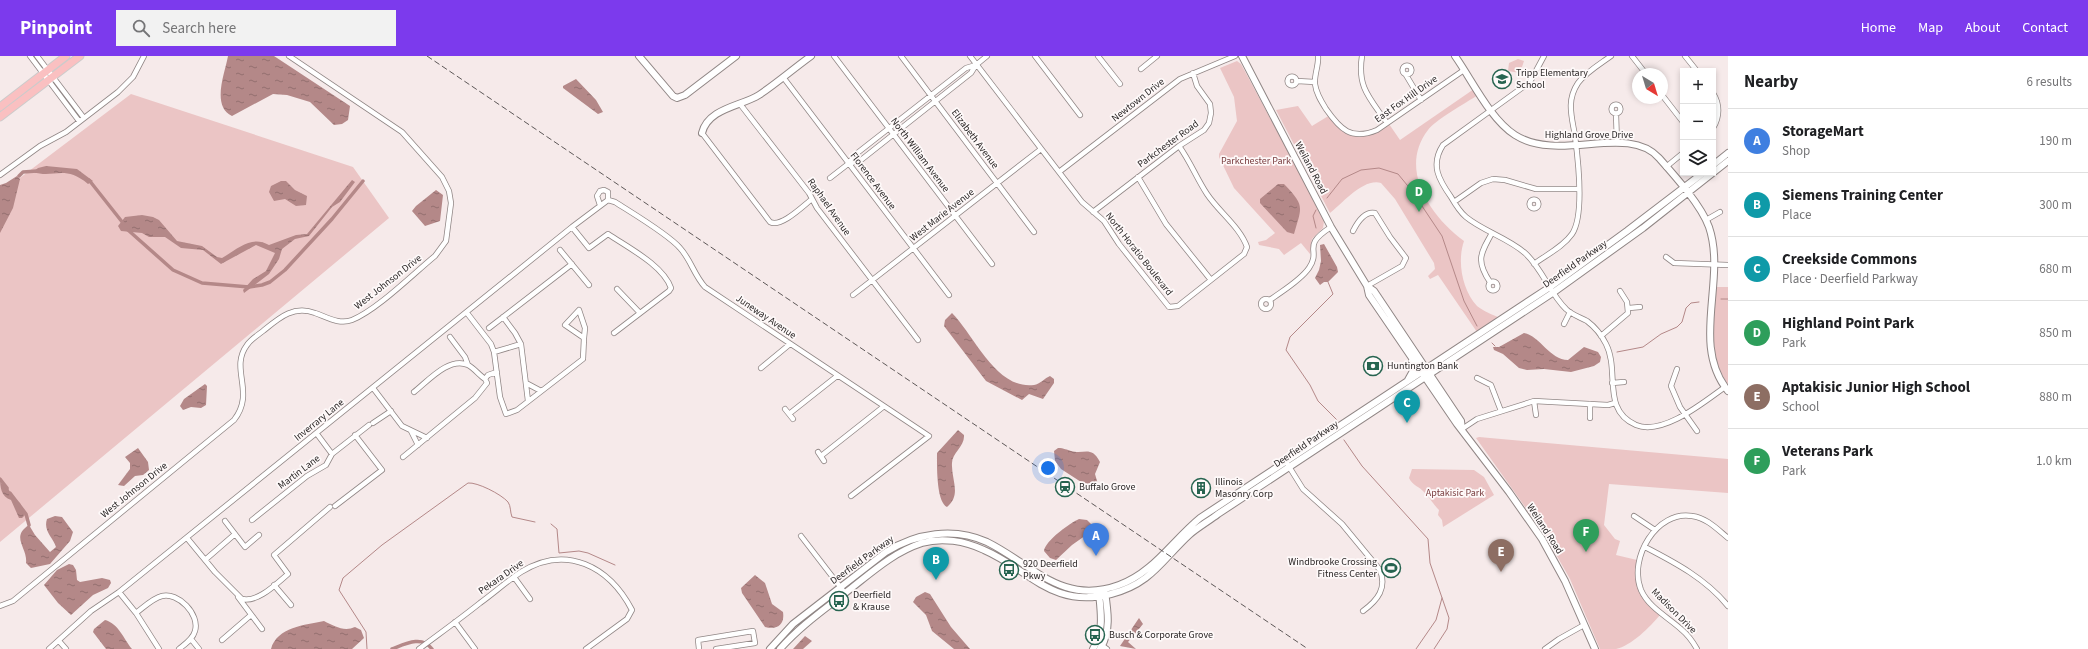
<!DOCTYPE html>
<html lang="en">
<head>
<meta charset="utf-8">
<style>
	body { margin:0; font-family:"Source Sans 3",sans-serif; background:#f2f2f2; color:#202124 }
	.controls { position:absolute; right:12px; top:12px; display:grid; overflow:hidden; border-radius:0px; box-shadow:0 2px 6px #0003 }
	.controls button { width:36px; height:36px; display:grid; place-items:center; padding:0; border:0; border-bottom:1px solid #e0e0e0; background:#fff; color:#202124; font:20px sans-serif }
	.compass { position:absolute; left:1632px; top:12px; width:36px; height:36px; border-radius:50%; background:#fff; box-shadow:0 2px 6px #0003; rotate:142deg }
	.you { position:absolute; left:1048px; top:412px; width:14px; height:14px; margin:-10px; border:3px solid #fff; border-radius:50%; background:#1a73e8; box-shadow:0 0 0 6px #1a73e833 }
	.badge { display:grid; place-items:center; width:26px; height:26px; border-radius:50%; background:#7c3aed; color:#fff; font-size:13px; font-weight:700 }
	.pin { position:absolute; translate:-50% -33px; filter:drop-shadow(0 1px 2px #0008) }
	.pin::after { content:''; position:absolute; top:21px; width:14px; height:12px; background:inherit; clip-path:polygon(0 0,100% 0,50% 100%) }
	.list { margin:0; padding:0; list-style:none }
	h2 { display:flex; justify-content:space-between; align-items:center; height:52px; margin:0; padding:0 16px; font-size:17px }
	h2 small { font-size:13px; font-weight:400; color:#757577 }
	.list li { display:grid; grid-template-columns:26px 1fr auto; gap:12px; align-items:center; box-sizing:border-box; height:64px; padding:0 16px; border-top:1px solid #e0e0e0 }
	.list b { display:block; font-size:15px; white-space:nowrap }
	.list p { margin:0; font-size:13px; white-space:nowrap; color:#757577 }
	.list em { font-size:13px; font-style:normal; color:#757577 }
	.icon { flex:none; width:22px; height:22px; fill:none; stroke:currentColor; stroke-width:2; stroke-linecap:round; stroke-linejoin:round }
	.map { position:relative; flex:none; width:1728px; height:593px; overflow:hidden }
	header { display:flex; align-items:center; gap:24px; box-sizing:border-box; height:56px; padding:0 20px; background:#7c3aed; color:#fff }
	header strong { font-size:19px }
	nav { display:flex; gap:22px; margin-inline-start:auto; font-size:14px }
	.search { width:280px; height:36px; background:#f2f2f2; display:flex; align-items:center; gap:10px; box-sizing:border-box; padding:0 14px; border-radius:0px; color:#757577; font-size:15px }
	main { display:flex }
	aside { flex:1; background:#fff }
	.map>svg:first-child { display:block }
</style>
</head>
<body>
<header>
<strong>Pinpoint</strong>
<div class="search"><svg class="icon" aria-label="search" viewBox="0 0 24 24"><circle cx="10" cy="10" r="6"/><path d="M15 15l6 6"/></svg>Search here</div>
<nav><a>Home</a><a>Map</a><a>About</a><a>Contact</a></nav>
</header>
<main>
<div class="map">
<svg width="1728" height="593" viewBox="0 0 1728 593">
	<defs>
		<pattern id="water-ripples" width="26" height="14" patternUnits="userSpaceOnUse"><rect width="26" height="14" fill="#b48888"/><path d="M2 4q2-2 4 0t4 0M15 11q2-2 4 0t4 0" fill="none" stroke="#936f6f"/></pattern>
	</defs>
	<rect width="100%" height="100%" fill="#f6eaea"/>
	<path fill="#ebc5c5" d="M1518 3 1524 5 1520 17 1508 15 1509 7Z
		M1237 5 1241 8 1306 129 1324 165 1323 172 1312 183 1310 198 1301 187 1284 199 1279 193 1259 189 1258 186 1266 184 1275 177 1234 132 1219 101V98L1237 65 1234 41 1220 12Z
		M1474 33 1478 39C1467 46 1434 65 1428 74 1398 113 1430 160 1464 185 1457 205 1462 234 1477 250 1483 255 1493 259 1500 262L1477 276 1438 219 1430 223 1428 220 1435 213 1434 207 1395 143 1381 127C1363 122 1342 148 1330 157L1276 54 1298 50 1312 70 1330 59C1345 85 1366 85 1389 68L1400 84Z
		M131 38 353 111 389 162 0 486V137Z
		M1716 231H1728V328C1707 301 1715 263 1716 231Z
		M1479 381 1728 403V437L1609 428 1604 469 1615 483 1620 485 1616 499 1637 504C1633 528 1643 543 1660 559 1650 571 1631 590 1616 593 1611 593 1605 593 1600 593L1570 523 1545 479 1476 382Z
		M1412 413 1474 414 1484 421 1494 439 1443 471 1442 464 1438 459 1439 454C1433 448 1430 442 1425 437 1419 430 1413 430 1409 422Z"/>
	<path fill="url(#water-ripples)" d="M228 0H274L350 50 348 64 342 68 334 69 310 46 287 39 273 38 232 60C211 50 225 17 228 0Z
		M576 23 596 44 603 56 598 58 563 32V30Z
		M46 110 77 113 93 125 88 128C64 108 54 123 33 116L38 112Z
		M17 120 20 123 13 152 0 177V129L6 127Z
		M352 124 355 126 340 146 332 151 309 180 295 183 282 193 279 203 269 218 244 237 243 234 253 223 266 215 275 197 256 189 221 208 203 194 181 192 165 181H149L142 177 121 175 118 170 125 161 142 159 153 161 159 164 177 185 202 190 217 201 222 202C238 193 251 179 269 189L296 179 307 178Z
		M281 125H286L295 134 307 140 306 149 296 150 285 143 274 145 269 136 271 130Z
		M1278 128H1284C1305 150 1302 150 1294 178L1287 176 1260 147V143Z
		M436 134 443 139 440 165 425 170 412 155 416 150Z
		M1324 188 1337 211 1338 216 1328 226H1324L1320 229 1315 222 1319 214 1321 205 1320 189Z
		M952 257C974 279 996 334 1034 329 1040 328 1045 322 1050 320L1054 323V327L1043 343 1029 338 1022 344 986 325 944 270 945 264Z
		M1524 277C1540 280 1550 304 1568 304L1584 291 1598 296 1601 301 1600 306 1594 310 1571 316 1544 313 1527 314 1519 312 1503 298 1494 294 1493 291H1499Z
		M205 328 207 330 206 349 201 352 191 351 183 354 180 350 184 343Z
		M958 374 964 379C965 390 952 397 952 407 951 423 962 439 947 451 936 446 937 408 937 397Z
		M138 392 148 406 149 414 143 419 135 420 124 430 118 429 130 413V407L125 401Z
		M1058 392C1064 392 1067 394 1071 395 1084 399 1091 389 1100 406L1095 418 1099 432 1095 435 1061 413 1055 405 1054 395Z
		M0 421 1 427 8 432 13 442 20 447 25 459 22 462H19L11 444C1 441 0 431 0 421Z
		M55 460 62 461 73 476 70 485 50 508 31 512 26 507C28 492 10 481 29 469L35 479 50 496 56 491C53 481 43 475 47 463Z
		M1079 463 1087 464 1091 468 1092 473 1089 477 1072 489 1056 504 1050 502 1044 495C1045 485 1070 467 1079 463Z
		M69 508 73 509 76 514 77 524 80 526 102 522 110 524 111 527 108 532 93 539 71 559 58 547 44 529 57 514Z
		M755 519 765 527 772 548 783 556C785 569 777 574 765 571L742 537 741 532Z
		M925 536 930 538 951 571 970 593H954L932 575 926 559 913 546 916 541Z
		M1139 562 1143 568 1128 586 1136 593 1120 590Z
		M105 564C119 568 123 582 132 593H106L93 576 94 573Z
		M324 565C334 570 344 576 355 571L361 574 364 582 352 593H271C277 571 305 569 324 565Z
		M805 580 812 585 803 593H793Z"/>
	<g fill="none" stroke-linecap="round" stroke-linejoin="round">
		<path stroke="#b48888" stroke-width="1" d="M1327 142 1342 123 1361 114 1379 112 1398 118 1412 135 1442 180 1464 245 1477 270
			M1316 154 1313 160 1316 172
			M1328 226 1333 238 1290 281 1286 294 1310 329 1318 345 1337 364
			M1721 243H1728
			M1492 287 1495 290
			M1617 296 1643 291 1661 278 1677 271 1682 266 1686 252 1691 247 1699 246
			M1344 384 1362 410 1428 483 1430 507 1449 562 1447 573 1434 593
			M551 468 557 473 559 497 579 495 588 497 615 509
			M367 593 366 576 339 534 343 522 382 489 468 427C477 426 501 438 508 446 511 450 510 456 512 461L535 466
			M1416 593 1436 564 1442 542"/>
		<path stroke="#b48888" stroke-width="3.5" d="M19 120 23 116 37 115
			M89 124 123 167
			M128 174 173 214 202 227 249 231 262 229 270 226 285 214 332 163 363 125
			M0 423 7 432
			M10 437 26 458 29 469
			M392 593C405 588 422 579 432 593"/>
		<g stroke="#908685" stroke-width="6">
			<path id="street" d="M30 0 79 65
				M37 0 84 62
				M834 0 992 208
				M901 0 1034 176
				M970 0 1082 146 1104 165 1119 188 1169 251 1178 250 1244 198 1247 191C1240 171 1219 156 1207 138 1197 123 1190 105 1179 90
				M1035 0 1080 59
				M1098 0 1120 28
				M1318 0C1319 9 1314 19 1315 28 1316 37 1321 45 1326 53 1340 73 1351 85 1377 74L1464 14
				M1362 0C1357 32 1370 42 1387 67
				M1544 0 1530 26 1443 89C1430 109 1439 124 1451 141 1455 148 1460 156 1466 161 1483 175 1508 182 1525 197 1542 212 1550 238 1566 253 1572 259 1580 261 1587 265 1595 271 1602 280 1606 288 1620 315 1601 354 1636 369 1663 380 1704 346 1725 331
				M1632 0 1646 18
				M1685 0 1697 15
				M1402.5 14a4.5 4.5 0 1 1 9 0a4.5 4.5 0 1 1-9 0Z
				M1141 13 1157 0
				M1406 19 1421 44
				M1287.5 25a4.5 4.5 0 1 1 9 0a4.5 4.5 0 1 1-9 0Z
				M783 21 949 239
				M1297 25 1315 26
				M1713 37C1720 48 1720 61 1713 72
				M1662 39 1683 66
				M740 48 809 137 817 152 918 284
				M1611.5 53a4.5 4.5 0 1 1 9 0a4.5 4.5 0 1 1-9 0Z
				M1616 58 1617 87
				M702 77 770 166C781 172 803 150 812 143
				M848 108 861 104 971 17 976 9
				M1666 111 1683 97
				M1059 116 1180 23 1235 0
				M0 119 40 90 66 76 118 36 133 21 144 0
				M1138 121 1166 168 1211 224
				M830 122 848 108 856 98 966 12 976 9 987 0
				M1529.5 148a4.5 4.5 0 1 1 9 0a4.5 4.5 0 1 1-9 0Z
				M608 144 615 146C632 157 668 178 680 192 691 204 694 219 705 231L929 380 851 440
				M1454 146 1481 127 1493 123 1505 124 1536 133H1579
				M600 149 597 140 600 135 604 134 608 136V144
				M1093 156 1179 90 1204 74 1209 67 1211 57 1210 48 1197 30 1193 17
				M1706 164 1720 156
				M572 171 589 192 608 178C627 191 663 209 671 232L669 235 614 277
				M1353 175C1357 167 1365 155 1375 157L1390 181 1406 202 1402 210 1367 230
				M560 194 589 229
				M1666 201 1674 207 1728 209
				M1534 208C1546 199 1563 191 1572 178 1585 159 1578 103 1575 80 1572 61 1566 45 1578 27 1586 16 1600 8 1611 0
				M1488.5 230a4.5 4.5 0 1 1 9 0a4.5 4.5 0 1 1-9 0Z
				M1490 226C1476 205 1480 198 1492 177
				M617 233 640 257
				M853 239 1041 93
				M1261 248a5 5 0 1 1 10 0a5 5 0 1 1-10 0Z
				M1270 244C1282 235 1300 225 1309 212 1322 193 1300 191 1331 171
				M1629 252 1640 251
				M579 254 585 272 584 282 565 269Z
				M467 257 491 288 494 296 500 341 506 358 517 354 583 303 584 282
				M503 261 515 277 521 288 528 345
				M1564 268 1570 256
				M489 272 572 208
				M1601 280 1628 257 1627 246 1620 235
				M450 281 465 301 468 309
				M494 296 521 288
				M761 312 790 288
				M1677 313 1671 330 1680 351 1697 375
				M1477 322 1491 329 1501 355
				M526 327 541 335
				M1612 327 1624 326
				M373 332 402 370 427 382
				M414 336C427 326 449 300 468 309 474 312 479 319 485 323
				M1534 345 1536 359
				M785 353 793 363
				M789 358 837 320
				M1590 362V348
				M373 367 391 355
				M1462 373 1477 363 1534 345 1608 349 1615 347
				M411 375 418 389
				M317 378 332 398
				M818 396 824 405
				M821 400 883 351
				M403 401 475 342 487 327 485 323 488 319 497 316
				M1288 409 1303 433 1342 468 1380 514C1387 532 1378 544 1363 555
				M335 450 382 414 355 379
				M1634 460 1655 474
				M252 464 307 420 326 409 332 398 369 369
				M225 465 245 491 259 479
				M801 480 845 537
				M187 482 215 516 242 543C258 547 277 527 288 518L274 499 330 451
				M1645 491C1676 507 1706 523 1728 550
				M205 504 235 478
				M514 521 530 543
				M274 529 291 549
				M119 536 136 557 159 593
				M238 541 262 573
				M0 550 13 545 234 364C256 336 229 313 247 289 251 283 258 279 263 275 279 262 293 249 315 257 327 261 339 269 352 264 377 254 413 218 435 200L446 185 451 147 449 135 442 121 402 76 289 0
				M136 557C144 551 153 542 162 540 178 536 200 558 195 575 193 583 185 588 179 593
				M455 566 475 593
				M191 583 199 593
				M222 584 251 559
				M59 585 66 593
				M1100 588 1107 593
				M49 593 91 555 119 536 572 171 608 144
				M419 593C439 578 460 563 480 547 494 537 507 525 521 516 566 488 609 510 632 554L627 563 586 593
				M699 593 698 584 753 575 755 587 716 593
				M1545 593 1559 583 1584 569
				M1697 593C1693 586 1688 579 1682 574 1668 561 1649 552 1641 534 1628 502 1657 454 1692 460 1707 462 1717 473 1728 482"/>
		</g>
		<g stroke="#908685" stroke-width="8">
			<path id="secondary" d="M639 0 673 40 677 42 685 39 736 0
				M1242 0 1331 171 1367 230 1374 235 1461 365 1462 373
				M1455 0C1472 24 1490 63 1515 79 1559 107 1628 67 1659 102 1675 120 1701 149 1709 171 1727 224 1690 288 1728 335
				M702 77C708 52 742 50 759 39 777 27 793 13 811 0
				M1713 109 1728 97
				M1367 230 1369 239 1457 368 1509 436 1542 483 1565 525 1595 593
				M1408 324 1413 315 1412 305
				M770 593 793 568 886 496C916 477 954 471 987 486 1032 508 1062 550 1119 529 1153 517 1173 484 1200 462L1550 231 1627 175 1703 117
				M780 593C800 570 825 553 849 534 872 516 894 496 922 487 942 481 965 485 984 494 1030 514 1052 553 1111 538 1151 528 1162 504 1189 479 1198 471 1209 465 1218 458L1554 236 1643 172 1728 105
				M1093 593C1104 574 1101 558 1099 537
				M1100 593C1111 576 1108 556 1105 536"/>
		</g>
		<g stroke="#cccbcb" stroke-width="9">
			<path id="primary" d="M0 51 66 0
				M0 61 80 0"/>
		</g>
		<use href="#street" stroke="#fff" stroke-width="4.5"/>
		<use href="#secondary" stroke="#fff" stroke-width="6"/>
		<use href="#primary" stroke="#fac0c1" stroke-width="7"/>
		<path stroke="#5e5858" stroke-width="1" stroke-dasharray="6 3" stroke-linecap="butt" d="M427 0 1308 593"/>
	</g>
	<defs>
		<g id="school-ring" transform="scale(1)"><circle r="9.5" fill="#fef9f9" stroke="#276450" stroke-width="1.5"/><path d="M0-5L7-2L0 1L-7-2ZM-4 1L0 2.5L4 1V4Q0 6-4 4Z" fill="#276450"/></g>
		<g id="bank-ring" transform="scale(1)"><circle r="9.5" fill="#fef9f9" stroke="#276450" stroke-width="1.5"/><path d="M-6-4H6V4H-6ZM0-2.3a2.3 2.3 0 1 0 0 4.6a2.3 2.3 0 1 0 0-4.6Z" fill="#276450"/></g>
		<g id="station-ring" transform="scale(1)"><circle r="9.5" fill="#fef9f9" stroke="#276450" stroke-width="1.5"/><path d="M-3-6H3Q5-6 5-4V2Q5 4 3 4L4.5 6H3L1.5 4h-3L-3 6H-4.5L-3 4Q-5 4-5 2V-4Q-5-6-3-6ZM-3.5-4v3h7v-3ZM-3.5 1v1.5H-2V1ZM2 1v1.5H3.5V1Z" fill="#276450"/></g>
		<g id="building-ring" transform="scale(1)"><circle r="9.5" fill="#fef9f9" stroke="#276450" stroke-width="1.5"/><path d="M-4-6H4V6H1V3H-1V6H-4ZM-2.5-4.3h1.7v1.8h-1.7ZM.8-4.3h1.7v1.8H.8ZM-2.5-1h1.7V.8h-1.7ZM.8-1h1.7V.8H.8Z" fill="#276450"/></g>
		<g id="stadium-ring" transform="scale(1)"><circle r="9.5" fill="#fef9f9" stroke="#276450" stroke-width="1.5"/><path d="M0-5a6.5 5 0 1 0 0 10a6.5 5 0 1 0 0-10ZM-3.5-1.8h7v3.6h-7Z" fill="#276450"/></g>
		<g id="bus-ring" transform="scale(1)"><circle r="9.5" fill="#fef9f9" stroke="#276450" stroke-width="1.5"/><path d="M-5-6H5V4H4V6H2V4H-2V6H-4V4H-5ZM-3.5-4V0h7V-4ZM-3.5 1.2v1.5H-2V1.2ZM2 1.2v1.5H3.5V1.2Z" fill="#276450"/></g>
	</defs>
	<g fill-rule="evenodd">
		<use href="#school-ring" x="1502" y="23"/>
		<use href="#bank-ring" x="1373" y="310"/>
		<use href="#station-ring" x="1065" y="431"/>
		<use href="#building-ring" x="1201" y="432"/>
		<use href="#stadium-ring" x="1391" y="512"/>
		<use href="#bus-ring" x="1009" y="514"/>
		<use href="#bus-ring" x="839" y="545"/>
		<use href="#bus-ring" x="1095" y="579"/>
	</g>
	<g text-anchor="middle" dominant-baseline="central" stroke-width="3.5" stroke-linejoin="round" paint-order="stroke">
		<g font-size="10" fill="#2b2727" stroke="#fef9f9" text-anchor="start">
			<text x="1516" y="17">Tripp Elementary<tspan x="1516" dy="12">School</tspan></text>
			<text x="1387" y="310">Huntington Bank</text>
			<text x="1215" y="426">Illinois<tspan x="1215" dy="12">Masonry Corp</tspan></text>
			<text x="1079" y="431">Buffalo Grove</text>
			<text x="1377" y="506" text-anchor="end">Windbrooke Crossing<tspan x="1377" dy="12">Fitness Center</tspan></text>
			<text x="1023" y="508">920 Deerfield<tspan x="1023" dy="12">Pkwy</tspan></text>
			<text x="853" y="539">Deerfield<tspan x="853" dy="12">&amp; Krause</tspan></text>
			<text x="1109" y="579">Busch &amp; Corporate Grove</text>
		</g>
		<g font-size="10" fill="#2b2727" stroke="#fef9f9">
			<text transform="translate(1406 43) rotate(-35)">East Fox Hill Drive</text>
			<text transform="translate(1138 44) rotate(-38)">Newtown Drive</text>
			<text x="1589" y="79">Highland Grove Drive</text>
			<text transform="translate(975 83) rotate(53)">Elizabeth Avenue</text>
			<text transform="translate(1168 88) rotate(-36)">Parkchester Road</text>
			<text transform="translate(920 99) rotate(53)">North William Avenue</text>
			<text transform="translate(1311 112) rotate(62)">Weiland Road</text>
			<text transform="translate(873 125) rotate(53)">Florence Avenue</text>
			<text transform="translate(829 151) rotate(55)">Raphael Avenue</text>
			<text transform="translate(942 159) rotate(-38)">West Marie Avenue</text>
			<text transform="translate(1139 198) rotate(52)">North Horatio Boulevard</text>
			<text transform="translate(1575 208) rotate(-35)">Deerfield Parkway</text>
			<text transform="translate(388 226) rotate(-38)">West Johnson Drive</text>
			<text transform="translate(766 261) rotate(34)">Juneway Avenue</text>
			<text transform="translate(319 364) rotate(-39)">Inverrary Lane</text>
			<text transform="translate(1306 388) rotate(-34)">Deerfield Parkway</text>
			<text transform="translate(299 416) rotate(-37)">Martin Lane</text>
			<text transform="translate(134 434) rotate(-39)">West Johnson Drive</text>
			<text transform="translate(1545 473) rotate(57)">Weiland Road</text>
			<text transform="translate(862 504) rotate(-36)">Deerfield Parkway</text>
			<text transform="translate(501 521) rotate(-35)">Pekara Drive</text>
			<text transform="translate(1674 555) rotate(45)">Madison Drive</text>
		</g>
		<g font-size="10" fill="#793d3f" stroke="#fef9f9">
			<text x="1256" y="105">Parkchester Park</text>
			<text x="1455" y="437">Aptakisic Park</text>
		</g>
	</g>
</svg>
<div class="controls">
<button>+</button>
<button>−</button>
<button><svg class="icon" aria-label="layers" viewBox="0 0 24 24"><path d="M12 4l9 5-9 5-9-5zM3 14l9 5 9-5"/></svg></button>
</div>
<svg class="compass" viewBox="-18 -18 36 36"><path d="M0-13l5 13h-10z" fill="#e53935"/><path d="M0 13l5-13h-10z" fill="#757577"/></svg>
<div class="you"></div>
<div class="pin badge" style="left:1096px;top:500px;background:#3f7fe0">A</div>
<div class="pin badge" style="left:936px;top:524px;background:#0f9aa8">B</div>
<div class="pin badge" style="left:1407px;top:367px;background:#0f9aa8">C</div>
<div class="pin badge" style="left:1419px;top:156px;background:#2e9e5b">D</div>
<div class="pin badge" style="left:1501px;top:516px;background:#8d6e63">E</div>
<div class="pin badge" style="left:1586px;top:496px;background:#2e9e5b">F</div>
</div>
<aside>
<h2>Nearby<small>6 results</small></h2>
<ul class="list">
<li><span class="badge" style="background:#3f7fe0">A</span><div><b>StorageMart</b><p>Shop</p></div><em>190 m</em></li>
<li><span class="badge" style="background:#0f9aa8">B</span><div><b>Siemens Training Center</b><p>Place</p></div><em>300 m</em></li>
<li><span class="badge" style="background:#0f9aa8">C</span><div><b>Creekside Commons</b><p>Place · Deerfield Parkway</p></div><em>680 m</em></li>
<li><span class="badge" style="background:#2e9e5b">D</span><div><b>Highland Point Park</b><p>Park</p></div><em>850 m</em></li>
<li><span class="badge" style="background:#8d6e63">E</span><div><b>Aptakisic Junior High School</b><p>School</p></div><em>880 m</em></li>
<li><span class="badge" style="background:#2e9e5b">F</span><div><b>Veterans Park</b><p>Park</p></div><em>1.0 km</em></li>
</ul>
</aside>
</main>
</body>
</html>
